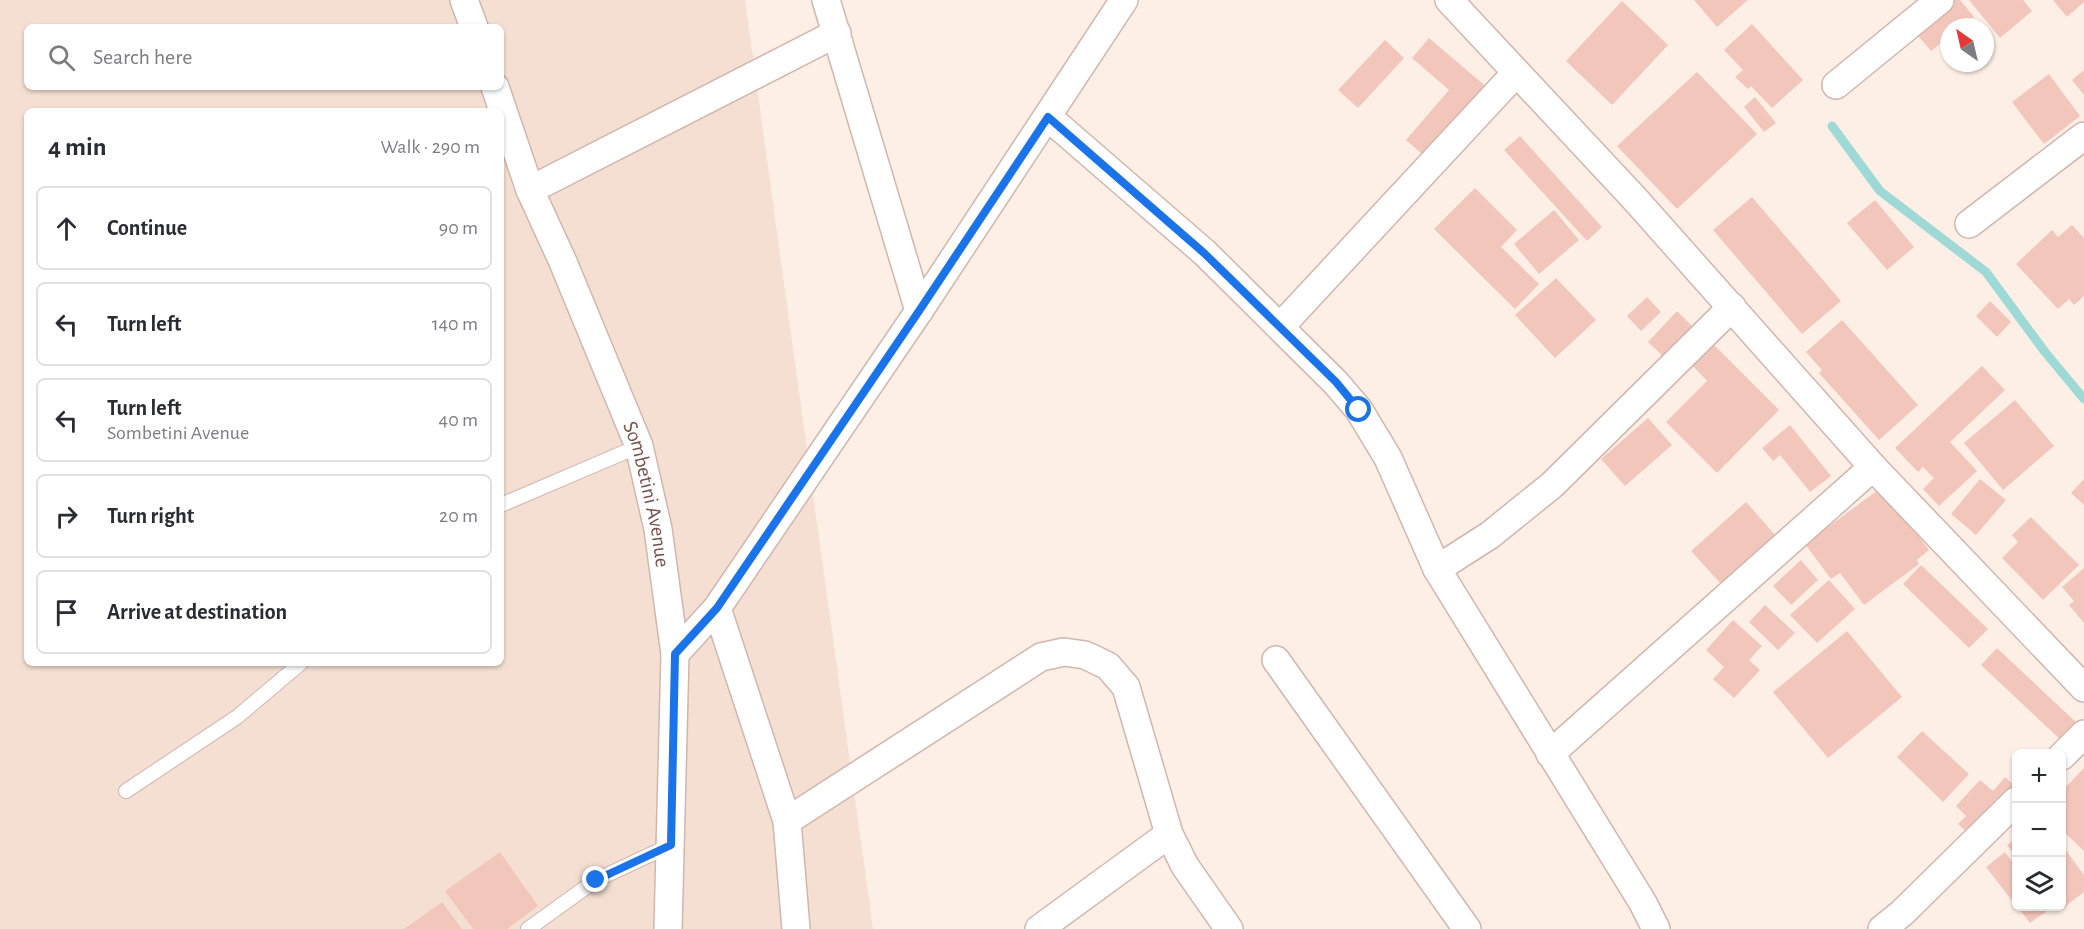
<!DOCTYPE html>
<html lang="en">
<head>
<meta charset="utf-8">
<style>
	body { margin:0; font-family:"Alegreya Sans",sans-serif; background:#f2f2f3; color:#2b2b33 }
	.controls { position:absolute; right:18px; bottom:18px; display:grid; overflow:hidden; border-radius:9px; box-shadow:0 2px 4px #0004 }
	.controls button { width:54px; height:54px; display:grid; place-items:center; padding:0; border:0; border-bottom:2px solid #e1e1e2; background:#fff; color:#2b2b33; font:30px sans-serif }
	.compass { position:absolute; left:1940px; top:18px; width:54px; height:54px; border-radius:50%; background:#fff; box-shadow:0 2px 4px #0004; rotate:326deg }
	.stop { position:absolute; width:18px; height:18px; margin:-14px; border:4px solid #1a73e8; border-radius:50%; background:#fff }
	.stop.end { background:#1a73e8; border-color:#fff; box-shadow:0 2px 6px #0008 }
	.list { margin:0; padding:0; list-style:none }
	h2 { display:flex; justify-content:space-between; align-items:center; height:78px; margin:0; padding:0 24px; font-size:26px }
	h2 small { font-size:20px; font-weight:400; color:#7c7c81 }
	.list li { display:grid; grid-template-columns:39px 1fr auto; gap:18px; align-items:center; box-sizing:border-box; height:84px; margin:0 12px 12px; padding:0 12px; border:2px solid #e1e1e2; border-radius:9px }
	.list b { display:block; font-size:22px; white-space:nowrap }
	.list p { margin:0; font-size:20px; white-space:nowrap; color:#7c7c81 }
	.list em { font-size:20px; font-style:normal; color:#7c7c81 }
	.icon { flex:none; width:33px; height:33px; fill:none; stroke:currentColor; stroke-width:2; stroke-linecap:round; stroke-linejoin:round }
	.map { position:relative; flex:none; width:2084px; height:929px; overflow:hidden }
	.search { position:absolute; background:#fff; box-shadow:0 2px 4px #0004; left:24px; top:24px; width:480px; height:66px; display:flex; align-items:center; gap:15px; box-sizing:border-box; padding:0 21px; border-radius:9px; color:#7c7c81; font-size:22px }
	.panel { position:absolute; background:#fff; box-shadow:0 2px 4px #0004; left:24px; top:108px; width:480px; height:558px; border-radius:9px }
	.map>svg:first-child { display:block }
</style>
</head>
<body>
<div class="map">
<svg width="2084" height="929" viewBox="0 0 2084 929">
	<rect width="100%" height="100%" fill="#fdefe5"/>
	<path fill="#f5dfd3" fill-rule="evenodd" d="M0 0H745L873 929H0ZM27 27H501V87H27ZM27 111H501V663H27Z"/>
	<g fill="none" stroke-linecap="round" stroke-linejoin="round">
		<path stroke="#9ed9d6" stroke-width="9" d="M1832 126 1880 191 1986 272 2045 352 2084 399"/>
	</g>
	<path fill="#f3c6bc" d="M1694 0H1748L1717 27Z
		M1955 0H1960L1974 17 1962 27H1949V37L1931 51 1915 32Z
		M1969 0H2023L2032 11 2000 38Z
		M2053 0H2084V2L2067 17Z
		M1622 1 1668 45 1612 105 1566 61Z
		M1752 24 1803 80 1772 108 1751 86 1748 89 1735 77 1743 70 1724 50Z
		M1429 38 1489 89 1428 159 1406 140 1449 90 1412 58Z
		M1385 40 1404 58 1358 108 1338 90Z
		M2084 70V95L2072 80Z
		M1697 72 1757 134 1677 209 1617 146Z
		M2049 74 2080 116 2044 144 2012 102Z
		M1755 97 1776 123 1764 132 1744 107Z
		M1520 136 1602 227 1587 241 1504 150Z
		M1475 188 1517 230 1501 247 1539 284 1515 309 1434 229Z
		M1752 197 1841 301 1802 334 1713 230Z
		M1875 200 1914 247 1887 270 1847 223Z
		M1554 210 1579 240 1539 274 1514 244Z
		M2072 225 2084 238V296L2074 305 2069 299 2058 309 2016 264 2052 230 2058 237Z
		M1556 278 1596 320 1555 358 1515 315Z
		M1647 297 1661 312 1641 331 1627 316Z
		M1990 301 2011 322 1997 337 1976 316Z
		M1677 311 1696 330 1667 360 1648 342Z
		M1842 320 1918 405 1879 440 1819 373 1822 370 1806 352Z
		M1713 344 1779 410 1717 473 1666 422 1707 381 1692 365Z
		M1982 366 2005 390 1950 442 1977 471 1939 506 1923 489 1934 478 1923 467 1918 472 1895 448Z
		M2015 400 2054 446 2003 490 1964 443Z
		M1648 418 1672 445 1625 486 1601 459Z
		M1790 425 1831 476 1810 492 1780 455 1773 461 1762 448Z
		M1980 479 2006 500 1976 535 1951 514Z
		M2084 479V505L2071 493Z
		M1882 487 1929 550 1917 560 1919 564 1864 605 1840 573 1831 579 1805 544Z
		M1746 502 1776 536 1721 584 1691 551Z
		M2031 517 2079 565 2043 600 2002 558 2018 542 2012 535Z
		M1801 560 1818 580 1791 605 1773 586Z
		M1921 565 1988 629 1969 648 1903 584Z
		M2084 568V623L2069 605 2074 601 2062 587Z
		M1829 580 1855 609 1817 643 1790 615Z
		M1765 605 1795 633 1778 650 1749 622Z
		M1733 620 1762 646 1749 660 1760 670 1734 698 1713 679 1724 667 1706 650Z
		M1847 631 1902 697 1828 758 1773 692Z
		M1997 648 2080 726 2064 743 1981 665Z
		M1922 731 1969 774 1943 802 1897 757Z
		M2084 768V851L2062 830V791Z
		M2005 777 2016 787 1971 836 1958 824 1966 816 1956 806 1980 780 1993 791Z
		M2016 838V857L2007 845Z
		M2062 845 2084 875V892L2058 912 2054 906H2062Z
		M500 852 538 906 507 929H473L445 891Z
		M2005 852 2016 867V906L1986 867Z
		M442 902 462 929H404Z
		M2017 906H2048L2050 909 2030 923Z"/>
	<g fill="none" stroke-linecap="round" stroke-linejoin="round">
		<g stroke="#d1b6ad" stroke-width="16">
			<path id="lane" d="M501 505 639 446
				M126 791 237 717 301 663
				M528 929 596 880 671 845"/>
		</g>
		<g stroke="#d1b6ad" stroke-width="30">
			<g id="street">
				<path d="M464 0 474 27"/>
				<path d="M826 0 919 311"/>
				<path d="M1449 0 1634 198 1873 467 2084 688"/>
				<path d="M1836 85 1940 0"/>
				<path id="s1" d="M495 87 530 190 563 262 639 446 658 529 675 654 668 929"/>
				<path d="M1048 117 1205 253 1336 383 1359 410 1388 458 1437 569 1643 903 1656 929"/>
				<path d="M530 190 837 33"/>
				<path d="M1969 224 2084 136"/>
				<path d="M1280 327 1516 73"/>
				<path d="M1437 569 1490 535 1552 485 1732 307"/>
				<path d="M717 608 787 821 796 929"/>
				<path d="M675 654 717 608 919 311 1124 0"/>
				<path d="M1276 660 1467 929"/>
				<path d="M1550 754 1873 467"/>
				<path d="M2062 756 2084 734"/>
				<path d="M787 821 1041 657 1064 652 1085 655 1108 666 1126 687 1169 834 1185 866 1229 929"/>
				<path d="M1039 929 1169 834"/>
				<path d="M1882 929 1902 913 2016 801"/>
			</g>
		</g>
		<use href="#lane" stroke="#fff" stroke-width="14"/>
		<use href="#street" stroke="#fff" stroke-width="27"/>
	</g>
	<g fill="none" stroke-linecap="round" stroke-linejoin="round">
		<path stroke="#1a73e8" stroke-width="8" d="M596 880 671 845 675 654 717 608 919 311 1048 117 1204 253 1336 382 1359 410"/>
	</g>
	<g text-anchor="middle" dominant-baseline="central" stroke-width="6" stroke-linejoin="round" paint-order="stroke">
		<g font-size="21" fill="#765049" stroke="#fff3ec">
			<text stroke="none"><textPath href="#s1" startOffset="436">Sombetini Avenue</textPath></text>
		</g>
	</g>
</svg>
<div class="controls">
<button>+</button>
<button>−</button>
<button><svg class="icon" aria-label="layers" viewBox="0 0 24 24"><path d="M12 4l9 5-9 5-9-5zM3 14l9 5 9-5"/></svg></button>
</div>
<svg class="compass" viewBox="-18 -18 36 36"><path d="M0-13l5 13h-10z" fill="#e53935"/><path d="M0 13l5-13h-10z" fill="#7c7c81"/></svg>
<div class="stop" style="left:1359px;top:410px"></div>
<div class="stop end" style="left:596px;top:880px"></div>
<div class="search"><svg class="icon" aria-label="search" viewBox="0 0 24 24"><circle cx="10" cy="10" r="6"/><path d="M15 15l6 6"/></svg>Search here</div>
<section class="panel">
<h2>4 min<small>Walk · 290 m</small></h2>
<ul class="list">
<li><svg class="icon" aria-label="ahead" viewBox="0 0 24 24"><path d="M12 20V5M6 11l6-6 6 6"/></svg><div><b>Continue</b></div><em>90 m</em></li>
<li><svg class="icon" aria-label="left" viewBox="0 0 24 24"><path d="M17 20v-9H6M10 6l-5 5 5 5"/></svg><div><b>Turn left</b></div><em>140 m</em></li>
<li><svg class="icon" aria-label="left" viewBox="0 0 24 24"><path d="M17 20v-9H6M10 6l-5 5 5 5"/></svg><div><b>Turn left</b><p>Sombetini Avenue</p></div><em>40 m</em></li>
<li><svg class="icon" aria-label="right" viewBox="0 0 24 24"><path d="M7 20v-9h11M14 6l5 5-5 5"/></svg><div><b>Turn right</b></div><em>20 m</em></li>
<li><svg class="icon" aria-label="arrive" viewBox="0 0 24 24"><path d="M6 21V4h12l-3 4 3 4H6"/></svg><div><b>Arrive at destination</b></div></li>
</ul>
</section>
</div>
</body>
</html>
